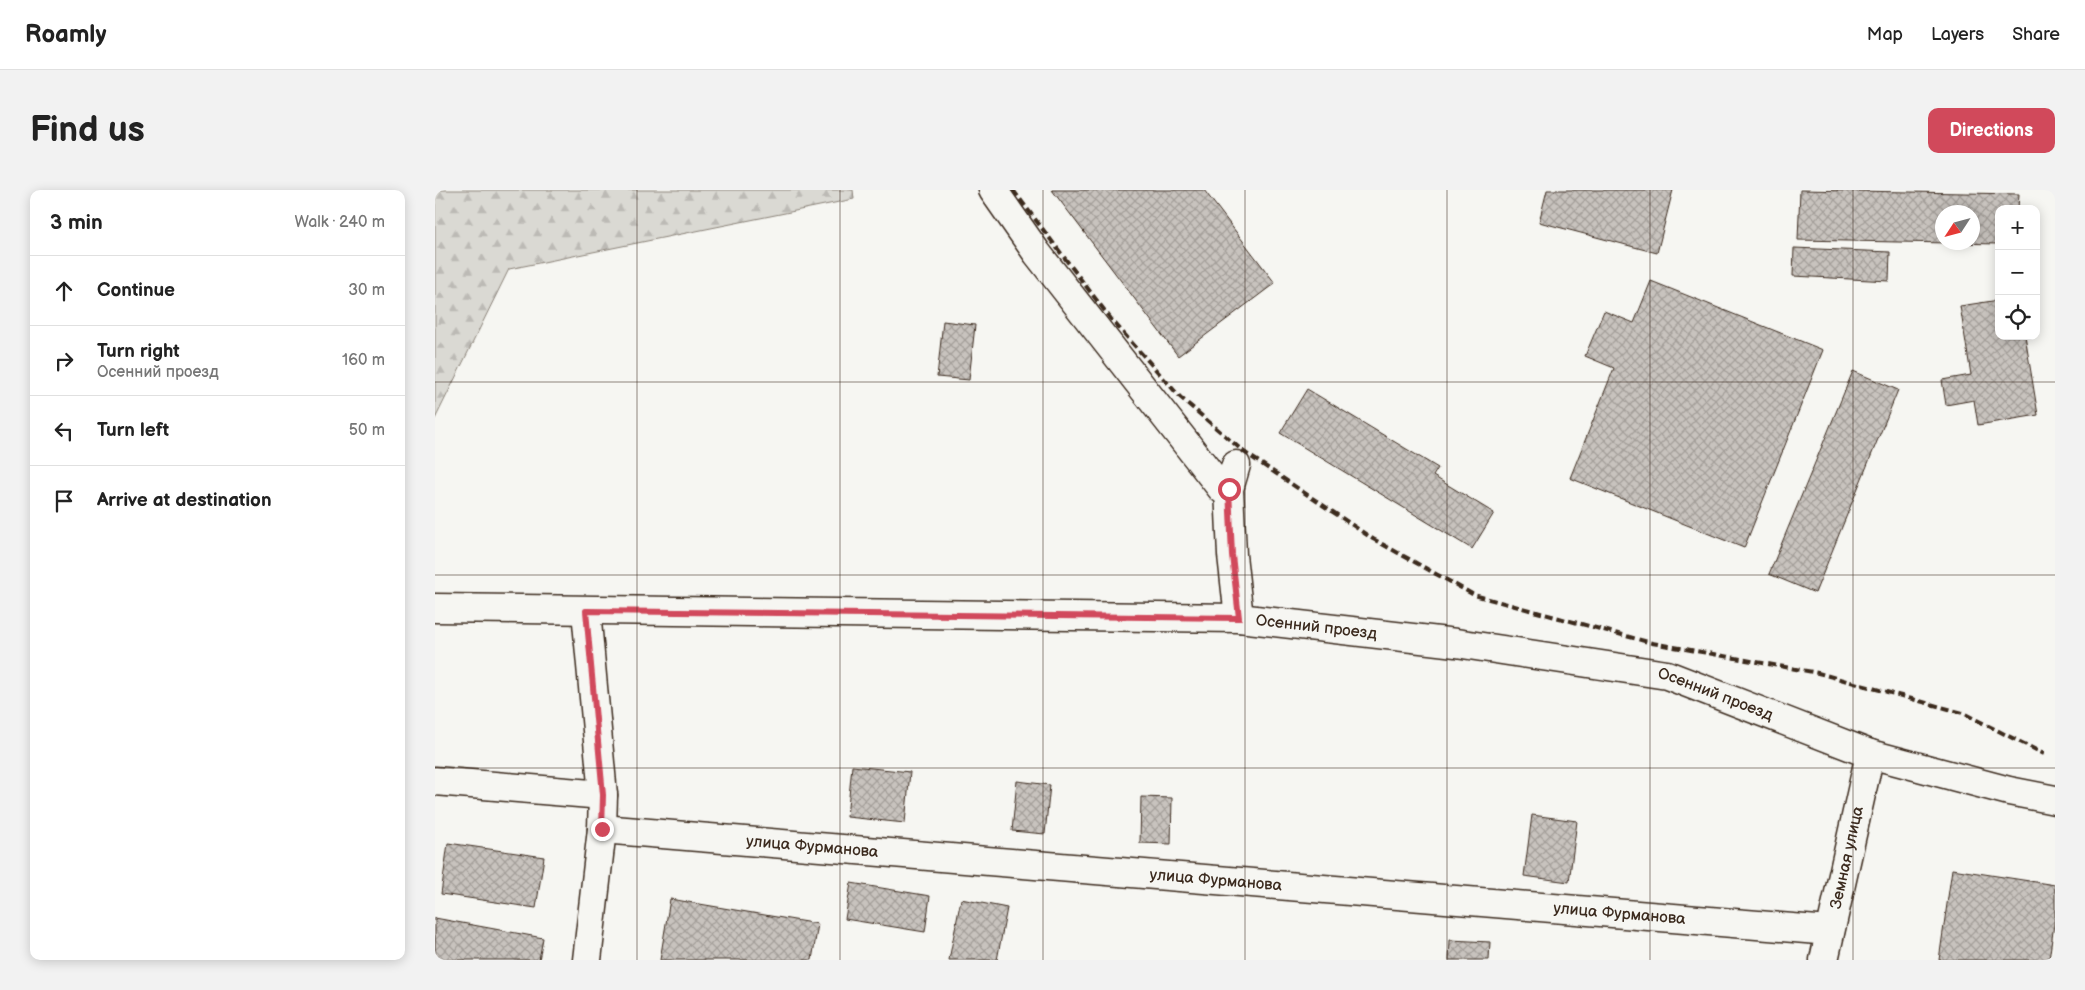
<!DOCTYPE html>
<html lang="en">
<head>
<meta charset="utf-8">
<style>
	body { margin:0; font-family:"Balsamiq Sans",sans-serif; background:#f2f2f2; color:#222 }
	.controls { position:absolute; right:15px; top:15px; display:grid; overflow:hidden; border-radius:10px; box-shadow:0 2px 12px #0003 }
	.controls button { width:45px; height:45px; display:grid; place-items:center; padding:0; border:0; border-bottom:1px solid #e0e0e0; background:#fff; color:#222; font:25px sans-serif }
	.compass { position:absolute; left:1500px; top:15px; width:45px; height:45px; border-radius:50%; background:#fff; box-shadow:0 2px 12px #0003; rotate:234deg }
	.stop { position:absolute; width:15px; height:15px; margin:-11px; border:4px solid #d1495b; border-radius:50%; background:#fff }
	.stop.end { background:#d1495b; border-color:#fff; box-shadow:0 1px 5px #0008 }
	.list { margin:0; padding:0; list-style:none }
	h2 { display:flex; justify-content:space-between; align-items:center; height:65px; margin:0; padding:0 20px; font-size:21px }
	h2 small { font-size:16px; font-weight:400; color:#767676 }
	.list li { display:grid; grid-template-columns:32px 1fr auto; gap:15px; align-items:center; box-sizing:border-box; height:70px; padding:0 20px; border-top:1px solid #e0e0e0 }
	.list b { display:block; font-size:19px; white-space:nowrap }
	.list p { margin:0; font-size:16px; white-space:nowrap; color:#767676 }
	.list em { font-size:16px; font-style:normal; color:#767676 }
	.icon { flex:none; width:28px; height:28px; fill:none; stroke:currentColor; stroke-width:2; stroke-linecap:round; stroke-linejoin:round }
	.map { position:relative; flex:none; width:1620px; height:770px; overflow:hidden; border-radius:10px }
	header { display:flex; align-items:center; gap:30px; box-sizing:border-box; height:70px; padding:0 25px; background:#fff; border-bottom:1px solid #e0e0e0 }
	header strong { font-size:24px }
	nav { display:flex; gap:28px; margin-inline-start:auto; font-size:18px }
	.intro { display:flex; align-items:center; justify-content:space-between; box-sizing:border-box; height:120px; padding:0 30px }
	h1 { margin:0; font-size:35px }
	.button { padding:12px 22px; border-radius:10px; background:#d1495b; color:#fff; font-size:18px; font-weight:700 }
	main { display:flex; gap:30px; padding:0 30px }
	aside { flex:1; background:#fff; border-radius:10px; box-shadow:0 2px 12px #0003 }
	.map>svg:first-child { display:block }
</style>
</head>
<body>
<header>
<strong>Roamly</strong>
<nav><a>Map</a><a>Layers</a><a>Share</a></nav>
</header>
<div class="intro"><h1>Find us</h1><a class="button">Directions</a></div>
<main>
<aside>
<h2>3 min<small>Walk · 240 m</small></h2>
<ul class="list">
<li><svg class="icon" aria-label="ahead" viewBox="0 0 24 24"><path d="M12 20V5M6 11l6-6 6 6"/></svg><div><b>Continue</b></div><em>30 m</em></li>
<li><svg class="icon" aria-label="right" viewBox="0 0 24 24"><path d="M7 20v-9h11M14 6l5 5-5 5"/></svg><div><b>Turn right</b><p>Осенний проезд</p></div><em>160 m</em></li>
<li><svg class="icon" aria-label="left" viewBox="0 0 24 24"><path d="M17 20v-9H6M10 6l-5 5 5 5"/></svg><div><b>Turn left</b></div><em>50 m</em></li>
<li><svg class="icon" aria-label="arrive" viewBox="0 0 24 24"><path d="M6 21V4h12l-3 4 3 4H6"/></svg><div><b>Arrive at destination</b></div></li>
</ul>
</aside>
<div class="map">
<svg width="1620" height="770" viewBox="0 0 1620 770">
	<defs>
		<pattern id="forest-firs" width="22" height="20" patternUnits="userSpaceOnUse" patternTransform="scale(1.25)"><rect width="22" height="20" fill="#dad9d3"/><path d="M5 1l3.5 6h-7zM16 11l3.5 6h-7z" fill="#bcbab5"/></pattern>
		<pattern id="building-cross-hatch" width="8" height="8" patternUnits="userSpaceOnUse" patternTransform="scale(1.25)"><rect width="8" height="8" fill="#c8c3be"/><path d="M0 0l8 8M0 8l8-8" fill="none" stroke="#a49f9a"/></pattern>
	</defs>
	<rect width="100%" height="100%" fill="#f6f6f2"/>
	<filter id="ink" filterUnits="userSpaceOnUse"><feTurbulence type="fractalNoise" baseFrequency=".02" numOctaves="2"/><feDisplacementMap in="SourceGraphic" scale="10" xChannelSelector="R" yChannelSelector="G"/><feConvolveMatrix kernelMatrix="1 2 1 2 8 2 1 2 1" color-interpolation-filters="sRGB"/></filter>
	<g filter="url(#ink)">
		<path fill="url(#forest-firs)" stroke="#8a8278" d="M0 0H418L419 9 74 79 0 229Z"/>
		<path fill="url(#building-cross-hatch)" stroke="#3b2a1e" fill-rule="evenodd" d="M617 0H769L840 93 743 166Z
			M1112 0H1238L1222 63 1104 32Z
			M1365 0 1584 4 1583 19H1564V54L1363 50ZM1508 22H1538V52H1508Z
			M1359 58 1455 62 1454 91 1358 86Z
			M1216 91 1388 160 1309 358 1135 288 1179 178 1150 166 1169 121 1199 133Z
			M1564 110V146H1590L1603 225 1543 235 1539 210 1511 215 1507 190 1536 185 1525 116Z
			M508 131 540 135 534 190 502 187Z
			M1418 181 1463 200 1380 403 1334 384Z
			M872 199 1003 278 998 286 1059 323 1037 359 845 243Z
			M417 576 475 582 470 633 412 627Z
			M582 591 615 595 610 644 577 641Z
			M706 607 737 608 736 654 705 653Z
			M1097 625 1142 631 1134 692 1089 686Z
			M13 653 109 667 101 718 6 704Z
			M1517 679 1620 695V727L1614 770H1504Z
			M416 693 495 706 490 742 410 729Z
			M235 709 383 734 377 770H225Z
			M526 709 572 718 562 770H514Z
			M0 728 108 748 104 770H0Z
			M1015 750 1055 752 1054 770H1014Z"/>
		<g fill="none" stroke-linecap="round" stroke-linejoin="round">
			<g stroke="#3b2a1e" stroke-width="31">
				<g id="minor">
					<path d="M558 0 602 63 787 299 794 303"/>
					<path d="M801 275 794 299 797 365 804 428"/>
					<path id="s1" d="M0 418 804 428 1021 453 1232 485 1435 564 1574 601 1620 610"/>
					<path d="M151 421 168 605 167 639 152 770"/>
					<path d="M0 591 168 605"/>
					<path id="s2" d="M167 639 1395 741"/>
					<path id="s3" d="M1389 770 1435 564"/>
				</g>
			</g>
			<use href="#minor" stroke="#f6f6f2" stroke-width="28"/>
			<path stroke="#3b2a1e" stroke-width="4" stroke-dasharray="8 4" stroke-linecap="butt" d="M578 0 676 129 745 207 809 262 938 349 1039 405 1217 453 1383 483 1528 523 1609 564"/>
		</g>
	</g>
	<g fill="none" stroke-linecap="round" stroke-linejoin="round" filter="url(#ink)">
		<path stroke="#d1495b" stroke-width="6" d="M167 639 168 605 151 421 804 428 797 365 794 299"/>
	</g>
	<path fill="none" stroke="#3b2a1e" stroke-width="1" stroke-opacity="0.55" d="M202 0V770M405 0V770M608 0V770M810 0V770M1012 0V770M1215 0V770M1418 0V770M0 192H1620M0 385H1620M0 578H1620"/>
	<g text-anchor="middle" dominant-baseline="central" stroke-width="4" stroke-linejoin="round" paint-order="stroke">
		<g font-size="16" fill="#3b2a1e" stroke="#f6f6f2">
			<text stroke="none"><textPath href="#s1" startOffset="882">Осенний проезд</textPath></text>
			<text stroke="none"><textPath href="#s1" startOffset="1288">Осенний проезд</textPath></text>
			<text stroke="none"><textPath href="#s2" startOffset="211">улица Фурманова</textPath></text>
			<text stroke="none"><textPath href="#s3" startOffset="105">Земная улица</textPath></text>
			<text stroke="none"><textPath href="#s2" startOffset="616">улица Фурманова</textPath></text>
			<text stroke="none"><textPath href="#s2" startOffset="1021">улица Фурманова</textPath></text>
		</g>
	</g>
</svg>
<div class="controls">
<button>+</button>
<button>−</button>
<button><svg class="icon" aria-label="locate" viewBox="0 0 24 24"><circle cx="12" cy="12" r="6"/><path d="M12 2v4M12 18v4M2 12h4M18 12h4"/></svg></button>
</div>
<svg class="compass" viewBox="-18 -18 36 36"><path d="M0-13l5 13h-10z" fill="#e53935"/><path d="M0 13l5-13h-10z" fill="#767676"/></svg>
<div class="stop" style="left:794px;top:299px"></div>
<div class="stop end" style="left:167px;top:639px"></div>
</div>
</main>
</body>
</html>
